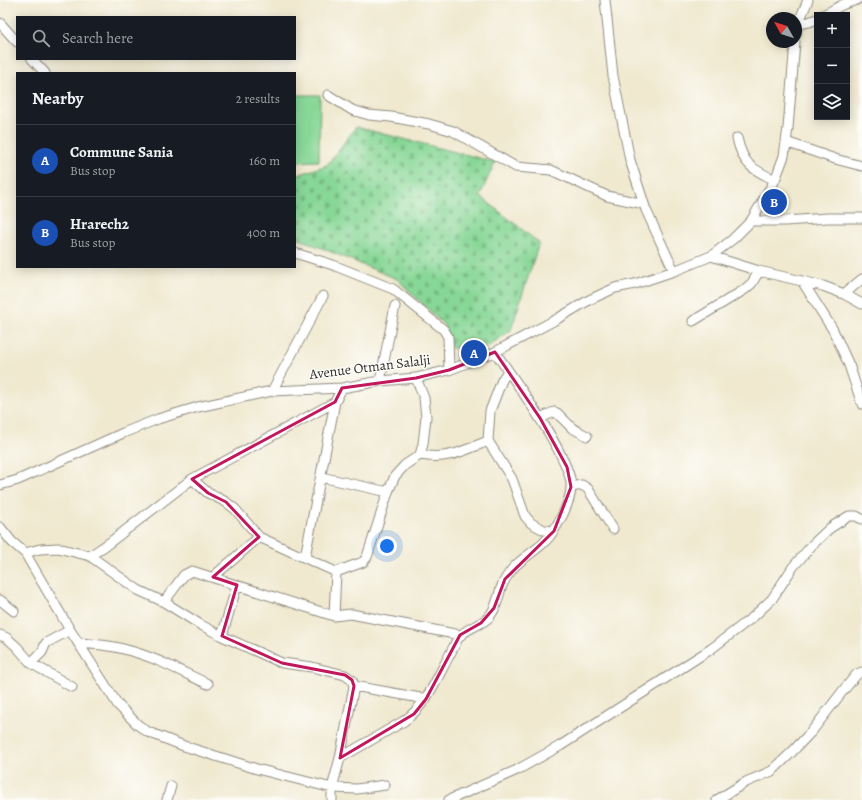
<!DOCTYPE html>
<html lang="en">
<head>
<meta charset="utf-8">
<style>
	body { margin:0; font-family:Alegreya,serif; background:#20242c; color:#f1f3f6 }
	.controls { position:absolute; right:12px; top:12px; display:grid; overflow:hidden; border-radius:0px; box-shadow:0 2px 10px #0003 }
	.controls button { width:36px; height:36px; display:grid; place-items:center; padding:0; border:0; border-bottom:1px solid #363941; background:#171b24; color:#f1f3f6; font:20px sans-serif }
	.compass { position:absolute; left:766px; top:12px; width:36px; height:36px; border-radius:50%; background:#171b24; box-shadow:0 2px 10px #0003; rotate:309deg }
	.you { position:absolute; left:387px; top:546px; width:14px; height:14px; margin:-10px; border:3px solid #fff; border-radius:50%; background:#1a73e8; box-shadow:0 0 0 6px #1a73e833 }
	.badge { display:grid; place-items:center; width:26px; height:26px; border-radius:50%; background:#d690ce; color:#fff; font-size:13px; font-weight:700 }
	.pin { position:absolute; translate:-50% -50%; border:2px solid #fff; box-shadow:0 1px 4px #0006 }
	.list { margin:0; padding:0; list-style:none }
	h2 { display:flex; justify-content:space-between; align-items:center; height:52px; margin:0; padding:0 16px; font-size:17px }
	h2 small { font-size:13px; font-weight:400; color:#9ea1a6 }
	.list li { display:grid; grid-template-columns:26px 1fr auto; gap:12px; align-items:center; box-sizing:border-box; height:72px; padding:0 16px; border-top:1px solid #363941 }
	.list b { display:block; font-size:15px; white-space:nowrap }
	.list p { margin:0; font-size:13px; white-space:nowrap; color:#9ea1a6 }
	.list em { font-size:13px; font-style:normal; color:#9ea1a6 }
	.icon { flex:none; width:22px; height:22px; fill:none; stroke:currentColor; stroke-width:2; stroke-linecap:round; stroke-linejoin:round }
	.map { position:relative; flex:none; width:862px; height:800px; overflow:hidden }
	.search { position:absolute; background:#171b24; box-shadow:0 2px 10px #0003; left:16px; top:16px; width:280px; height:44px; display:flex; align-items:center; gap:10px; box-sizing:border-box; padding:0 14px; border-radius:0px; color:#9ea1a6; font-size:15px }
	.panel { position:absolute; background:#171b24; box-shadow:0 2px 10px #0003; left:16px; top:72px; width:280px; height:196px; border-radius:0px }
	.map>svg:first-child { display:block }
</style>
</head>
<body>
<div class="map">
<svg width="862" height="800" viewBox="0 0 862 800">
	<defs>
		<pattern id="cemetery-stones" width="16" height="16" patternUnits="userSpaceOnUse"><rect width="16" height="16" fill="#87d796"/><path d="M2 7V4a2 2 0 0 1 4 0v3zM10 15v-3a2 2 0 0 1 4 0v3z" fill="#75b981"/></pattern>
	</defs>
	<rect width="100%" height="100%" fill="#fdfcf7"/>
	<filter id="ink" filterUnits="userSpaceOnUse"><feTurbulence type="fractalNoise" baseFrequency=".025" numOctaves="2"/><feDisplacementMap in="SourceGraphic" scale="8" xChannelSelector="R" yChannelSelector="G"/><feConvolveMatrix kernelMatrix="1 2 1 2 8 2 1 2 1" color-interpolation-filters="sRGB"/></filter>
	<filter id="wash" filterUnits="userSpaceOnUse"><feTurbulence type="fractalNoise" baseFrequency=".012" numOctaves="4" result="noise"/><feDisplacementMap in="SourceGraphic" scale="16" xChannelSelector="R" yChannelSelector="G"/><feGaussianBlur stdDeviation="0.9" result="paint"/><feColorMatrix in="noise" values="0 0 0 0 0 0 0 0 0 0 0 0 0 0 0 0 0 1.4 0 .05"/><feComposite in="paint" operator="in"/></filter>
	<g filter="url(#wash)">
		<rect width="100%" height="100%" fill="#f0e9d0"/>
		<path fill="url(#cemetery-stones)" stroke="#598160" d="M356 127 495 162 480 196 539 243 511 330 486 348H451L444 325 397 279 295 237V176L327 165Z"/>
		<path fill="#87d796" stroke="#598160" d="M295 95H320L319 161 295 162Z"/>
	</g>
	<g filter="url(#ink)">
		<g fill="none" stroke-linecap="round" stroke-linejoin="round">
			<g stroke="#8e8a7e" stroke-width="11">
				<path id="minor" d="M605 0 613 76 630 160 646 210 674 271
					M823 15 844 4 857 0
					M0 23 17 42
					M798 24 809 22 817 19
					M796 35 798 24 808 0
					M32 59 45 73
					M328 95 352 110 369 115 391 117 429 124 453 131 516 167 551 170 607 196 644 204
					M737 138C743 165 752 169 775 180
					M786 142 835 159 862 166
					M751 221H785L828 218H862
					M295 253 333 265 393 289 444 330 448 337 449 370
					M711 256 759 271 823 286 844 294 862 304
					M802 281 833 330 849 365 862 404
					M844 294 862 279
					M693 321 744 290 752 283 759 271
					M508 371 502 380 490 411 488 441 512 479 525 516 531 523 544 530 554 531
					M380 381 395 306
					M272 391 323 296
					M540 418 554 412 557 413 572 428 587 436
					M420 455C449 460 462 451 488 441
					M321 477 388 492
					M192 479 208 493 226 502 235 509 259 537 213 577
					M0 485 18 480 123 433 158 419 198 407 272 391 342 388 380 381 416 378 449 370 495 352 557 319 589 300 615 288 635 284 674 271 711 256 733 239 751 221 775 180 784 156 788 128 795 42
					M571 487 582 485 588 489 613 529
					M0 527 12 542 25 553 70 630 118 705 138 725 148 732 184 746 257 769 332 788 357 789 385 785
					M259 537 336 572
					M25 553 40 549 58 548 90 556 138 590 164 602 201 625 222 636 282 663 312 667 345 675 352 680 354 686 426 699
					M90 556 109 543 192 479 335 402
					M305 557 335 402 342 388
					M0 600 14 611
					M164 602 184 575 192 571 334 616 351 614 460 635
					M334 616 336 572 363 562 367 557 388 492 395 476 405 465 420 455 423 444 426 417 424 398 416 378
					M0 635 7 638 17 647 31 663 72 687
					M222 636 237 585
					M78 643C95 644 111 645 127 650 155 657 182 672 208 684
					M31 663 42 652 46 643 70 630
					M340 758 354 686
					M167 800 171 786
					M332 800V788L340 758 404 721C427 705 437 678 450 654 453 649 456 640 460 636 466 629 480 625 488 618 496 610 498 598 501 588 504 580 509 573 514 567 527 554 544 547 554 530 561 519 570 502 571 488 574 462 512 376 495 352
					M449 800 517 770 560 746 711 649 753 617 772 599 793 567 813 544 830 528 849 516H856L862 519
					M717 800 746 782 772 771 791 753 812 731 842 692 857 674 862 672"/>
			</g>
			<use href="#minor" stroke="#fff" stroke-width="9"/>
		</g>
	</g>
	<path fill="none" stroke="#c2185b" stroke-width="3" stroke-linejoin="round" d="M495 352 540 418 567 467 571 487 554 531 505 579 494 608 481 623 460 635 426 699 414 714 340 758 354 686 352 680 345 675 282 663 222 636 237 585 213 577 259 537 226 502 208 493 192 479 335 402 342 388 416 378 449 370Z"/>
	<g text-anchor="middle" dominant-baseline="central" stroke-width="3" stroke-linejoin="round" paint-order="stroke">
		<g font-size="14" fill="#2b2b2b" stroke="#fdfcf7">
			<text transform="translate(370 367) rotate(-7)">Avenue Otman Salalji</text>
		</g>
	</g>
</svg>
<div class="controls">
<button>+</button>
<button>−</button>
<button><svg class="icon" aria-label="layers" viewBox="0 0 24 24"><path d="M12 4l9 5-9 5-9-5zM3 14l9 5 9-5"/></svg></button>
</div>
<svg class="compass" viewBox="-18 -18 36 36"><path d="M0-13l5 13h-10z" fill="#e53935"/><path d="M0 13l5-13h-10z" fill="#9ea1a6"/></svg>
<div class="you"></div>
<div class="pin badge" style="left:474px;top:353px;background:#1a4fb4">A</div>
<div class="pin badge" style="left:774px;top:202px;background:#1a4fb4">B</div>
<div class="search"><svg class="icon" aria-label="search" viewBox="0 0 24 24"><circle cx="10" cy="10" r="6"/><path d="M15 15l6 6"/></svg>Search here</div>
<section class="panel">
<h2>Nearby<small>2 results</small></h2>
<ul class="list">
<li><span class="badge" style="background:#1a4fb4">A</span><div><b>Commune Sania</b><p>Bus stop</p></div><em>160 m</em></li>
<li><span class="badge" style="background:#1a4fb4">B</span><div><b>Hrarech2</b><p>Bus stop</p></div><em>400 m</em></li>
</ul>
</section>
</div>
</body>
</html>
